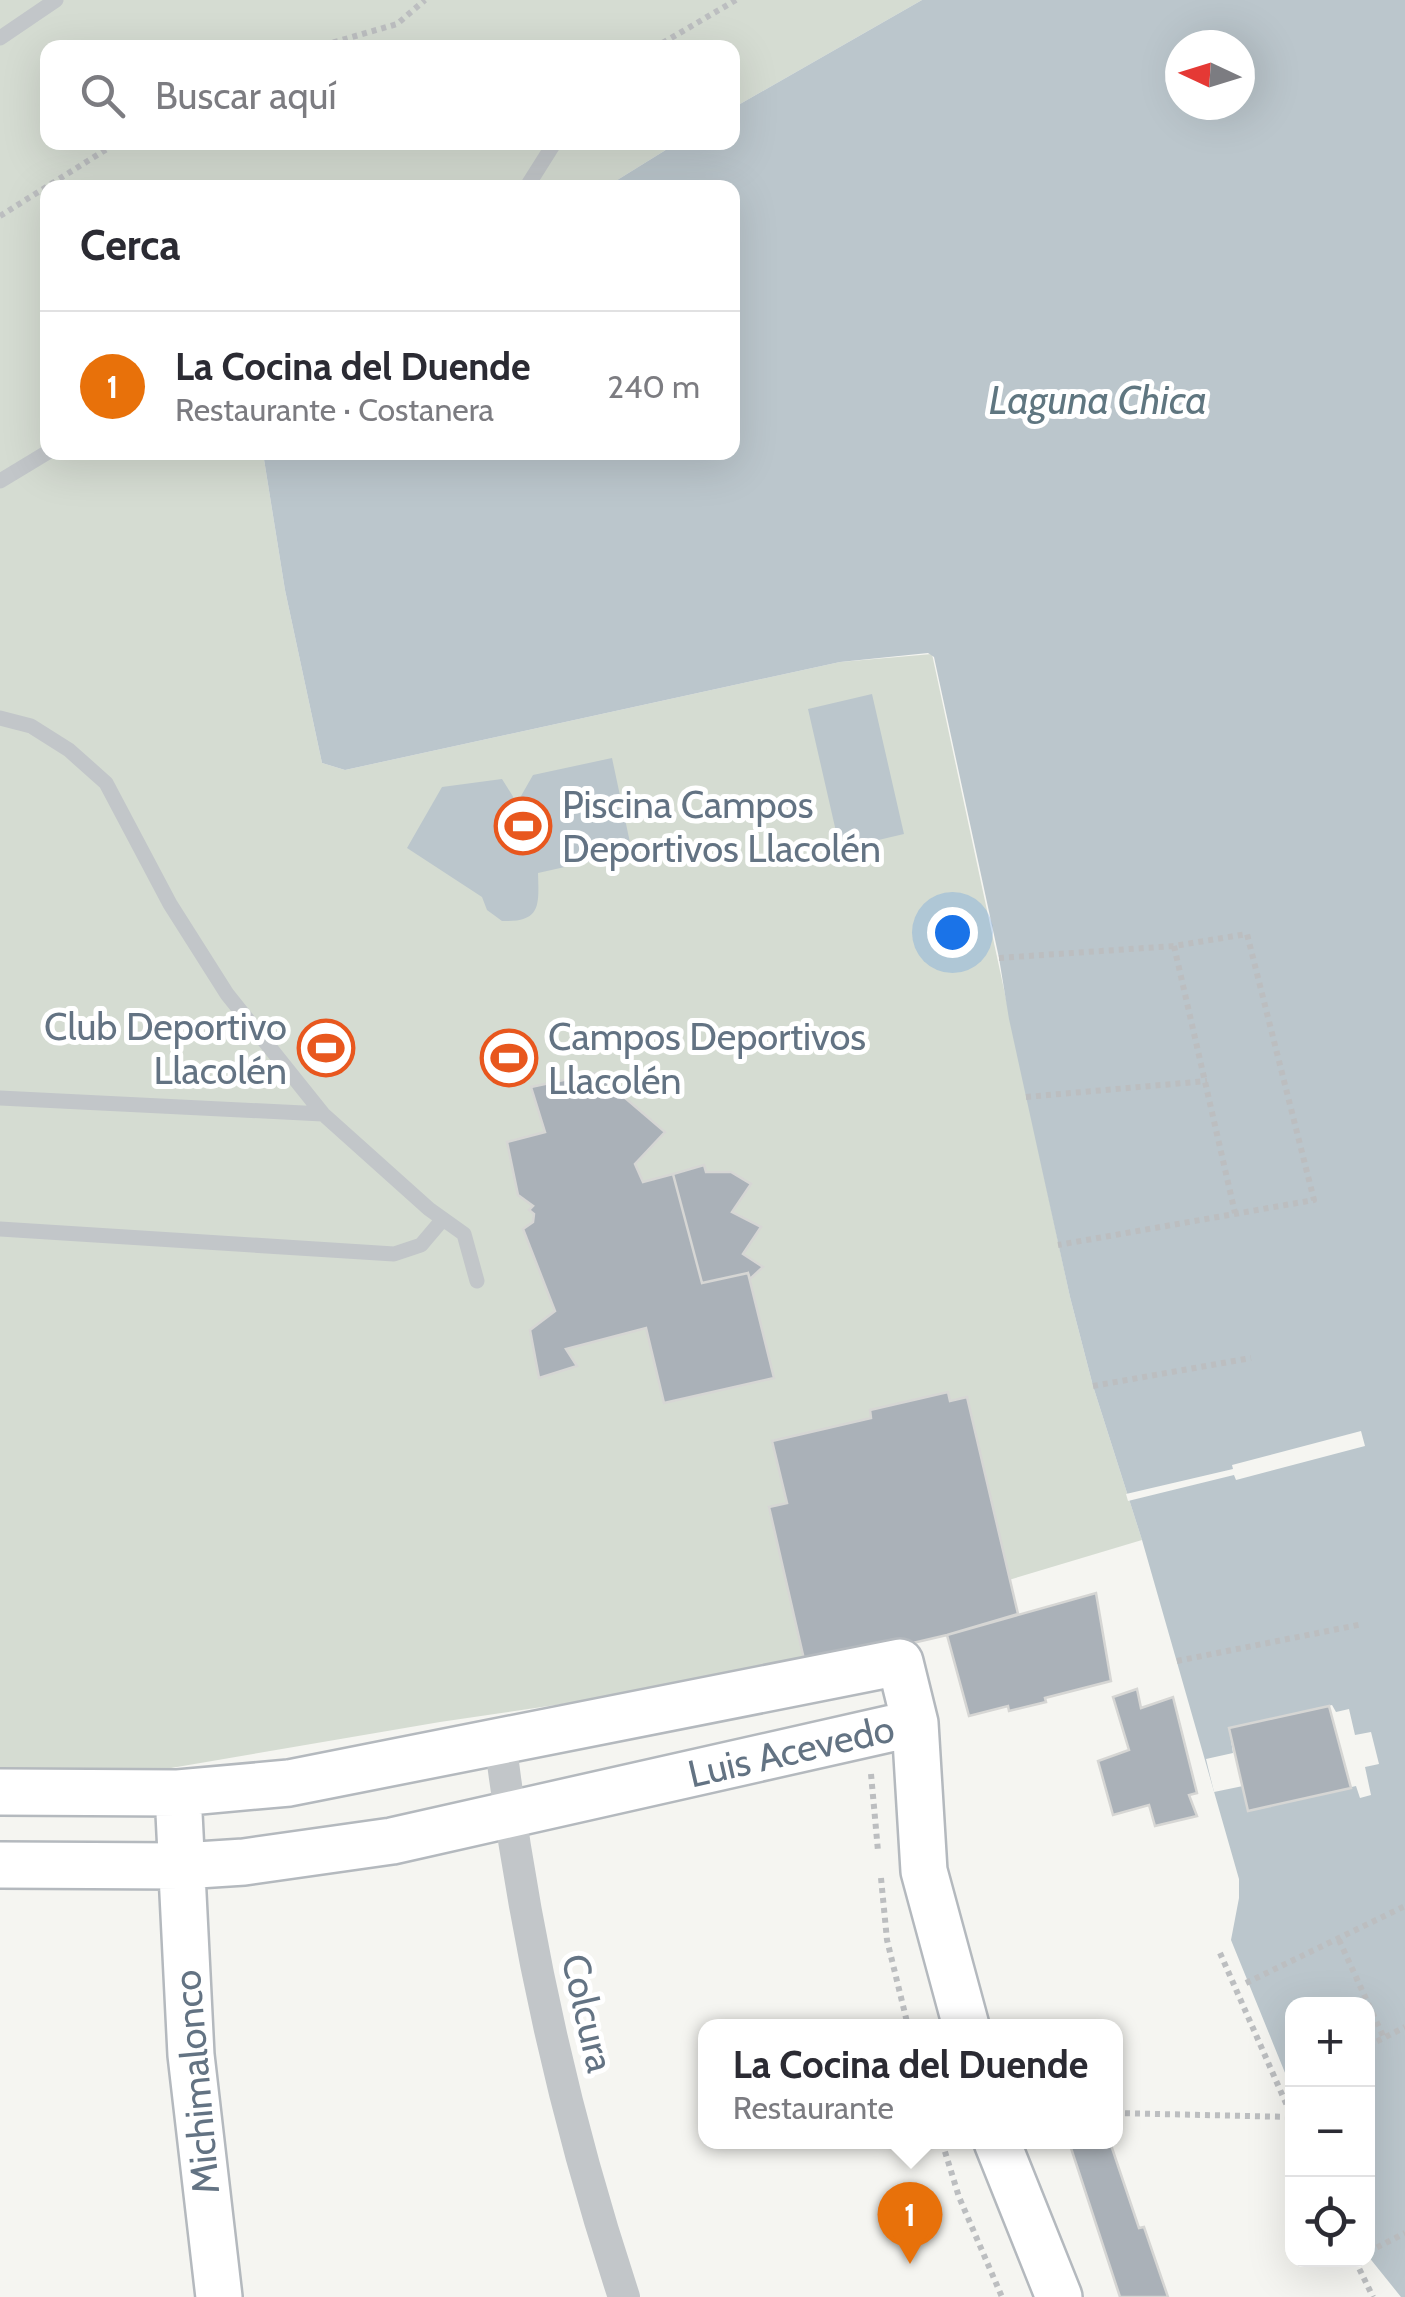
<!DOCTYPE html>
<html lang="es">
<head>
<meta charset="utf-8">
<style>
	body { margin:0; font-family:Cabin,sans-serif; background:#f2f2f3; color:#2b2b33 }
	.controls { position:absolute; right:30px; bottom:30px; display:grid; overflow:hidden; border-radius:20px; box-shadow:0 10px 40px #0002 }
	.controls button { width:90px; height:90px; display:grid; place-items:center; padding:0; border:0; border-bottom:2px solid #e1e1e2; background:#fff; color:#2b2b33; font:50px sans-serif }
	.compass { position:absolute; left:1165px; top:30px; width:90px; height:90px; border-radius:50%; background:#fff; box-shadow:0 10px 40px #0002; rotate:274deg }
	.you { position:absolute; left:952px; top:932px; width:35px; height:35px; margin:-25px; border:8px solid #fff; border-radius:50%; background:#1a73e8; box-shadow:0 0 0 15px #1a73e833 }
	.badge { display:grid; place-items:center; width:65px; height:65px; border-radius:50%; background:#e8571e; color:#fff; font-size:32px; font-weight:700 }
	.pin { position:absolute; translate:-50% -82px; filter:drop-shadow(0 2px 5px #0008) }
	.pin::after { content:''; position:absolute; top:52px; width:35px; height:30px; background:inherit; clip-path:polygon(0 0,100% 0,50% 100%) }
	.popup { position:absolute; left:698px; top:2019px; width:425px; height:130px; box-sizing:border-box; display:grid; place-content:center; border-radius:20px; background:#fff; filter:drop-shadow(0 2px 8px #0005); font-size:32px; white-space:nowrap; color:#7c7c81 }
	.popup b { font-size:38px; color:#2b2b33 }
	.popup::after { content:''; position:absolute; left:50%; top:100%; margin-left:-20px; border:20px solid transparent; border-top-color:#fff }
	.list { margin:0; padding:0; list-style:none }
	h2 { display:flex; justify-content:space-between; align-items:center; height:130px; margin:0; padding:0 40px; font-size:42px }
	h2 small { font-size:32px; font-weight:400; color:#7c7c81 }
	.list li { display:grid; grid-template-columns:65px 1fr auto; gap:30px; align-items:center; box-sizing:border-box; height:150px; padding:0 40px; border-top:2px solid #e1e1e2 }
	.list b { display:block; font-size:38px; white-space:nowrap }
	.list p { margin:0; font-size:32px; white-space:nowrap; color:#7c7c81 }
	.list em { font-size:32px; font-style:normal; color:#7c7c81 }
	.icon { flex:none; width:55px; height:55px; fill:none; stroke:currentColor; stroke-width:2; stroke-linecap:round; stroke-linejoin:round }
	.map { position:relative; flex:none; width:1405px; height:2297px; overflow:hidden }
	.search { position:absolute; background:#fff; box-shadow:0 10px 40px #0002; left:40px; top:40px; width:700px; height:110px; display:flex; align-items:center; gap:25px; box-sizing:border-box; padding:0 35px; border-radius:20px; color:#7c7c81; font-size:38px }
	.panel { position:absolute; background:#fff; box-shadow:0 10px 40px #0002; left:40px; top:180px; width:700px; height:280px; border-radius:20px }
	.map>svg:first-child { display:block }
</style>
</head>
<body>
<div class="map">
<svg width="1405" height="2297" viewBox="0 0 1405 2297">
	<rect width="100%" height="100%" fill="#f5f5f1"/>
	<path fill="#d5dcd2" d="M0 0H922L733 108 732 48H48V142L677 143 606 187 48 188V452L263 453 285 590 322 763 345 770 840 662 932 654 1070 1297 1093 1386 1142 1540 939 1601 947 1635 806 1668 440 1722 171 1768 0 1774Z"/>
	<path fill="#bbc6cc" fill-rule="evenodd" d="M922 0H1405V2297H1401L1368 2256V2004H1292V2090L1231 1940 1239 1898V1879L1142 1540 1093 1386 1070 1297 1009 1019 999 958 934 657 928 653 840 662 345 770 322 763 285 590 263 453 732 452V188L606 187 677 143 732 142 733 108ZM1180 45H1240V105H1180Z
		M872 694 904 834 840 849 808 709Z
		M612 758 632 852 538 873C539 906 541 922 502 921L487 910 482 897 407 848 442 787 502 779 517 803 533 775Z"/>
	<path fill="#f5f5f1" d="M1361 1431 1365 1446 1236 1480 1234 1475 1128 1501 1126 1494 1233 1469 1232 1465Z
		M1332 1705 1336 1712 1349 1709 1355 1735 1371 1732 1379 1764 1365 1767 1371 1795 1360 1798 1356 1786 1248 1811 1243 1786 1214 1792 1206 1759 1233 1753 1229 1728Z"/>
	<path fill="#aab1b8" stroke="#d6d6d4" stroke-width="2.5" d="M596 1073 665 1132 635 1164 643 1182 673 1174 702 1283 748 1273 774 1378 664 1403 646 1328 566 1349 577 1366 539 1378 530 1330 555 1311 523 1229 533 1222 534 1214 529 1210 533 1206 518 1195 507 1142 545 1132 531 1087Z
		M704 1165 706 1172H731L751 1184 732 1212 761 1227 743 1254 763 1267 750 1279 748 1273 702 1283 673 1174Z
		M948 1392 950 1401 967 1397 1018 1614 947 1635 806 1668 769 1507 787 1503 772 1441 871 1418 870 1410Z
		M1096 1593 1111 1681 1045 1698 1046 1702 1009 1711 1008 1706 969 1716 947 1635Z
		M1137 1689 1141 1708 1173 1697 1197 1793 1189 1795 1197 1816 1155 1826 1149 1805 1113 1815 1098 1761 1129 1750 1113 1697Z
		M1329 1706 1351 1788 1248 1811 1229 1728Z
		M1069 2142H1110L1139 2228 1144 2227 1168 2297H1120Z"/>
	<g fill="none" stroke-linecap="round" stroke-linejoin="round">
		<g stroke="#b4b9be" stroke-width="50">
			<path id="secondary" d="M0 1792 178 1793 289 1783 900 1662 915 1723 924 1871 966 2026
				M178 1793 191 2055 219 2297
				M0 1865 182 1866 244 1862 392 1841 915 1723
				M997 2142 1059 2297"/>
		</g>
		<path stroke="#bcbec0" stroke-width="6" stroke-dasharray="5 5" stroke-linecap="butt" d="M314 48 397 24 425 0
			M654 48 736 0
			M0 216 118 142
			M1174 946 1235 1213
			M999 958 1174 946 1247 934 1314 1200 1058 1245
			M1026 1097 1207 1081
			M1093 1386 1251 1358
			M1177 1661 1363 1624
			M871 1774 878 1851
			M881 1878 887 1940 908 2026
			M1339 1940 1384 2038
			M1220 1953 1292 2117
			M1246 1983 1405 1906
			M1368 2046 1405 2027
			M1290 2085 1292 2084
			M1115 2113 1292 2117
			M942 2142 959 2197 1002 2297
			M1368 2252 1405 2233
			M1355 2260 1373 2297"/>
		<path stroke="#c2c6c9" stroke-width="15" d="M0 38 56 0
			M526 188 555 142
			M0 481 48 452
			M0 718 31 726 69 750 106 783 170 904 227 994 323 1114 429 1209 464 1234 477 1281
			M0 1098 323 1114
			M0 1229 394 1254 421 1245 443 1219"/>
		<path stroke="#c2c6c9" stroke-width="32" d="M500 1739C523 1929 564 2116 624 2297"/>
		<use href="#secondary" stroke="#fff" stroke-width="45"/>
	</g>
	<defs>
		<g id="stadium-ring" transform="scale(2.875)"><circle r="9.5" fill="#fff" stroke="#e8571e" stroke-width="1.5"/><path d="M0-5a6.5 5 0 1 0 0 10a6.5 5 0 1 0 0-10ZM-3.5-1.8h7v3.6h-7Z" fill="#e8571e"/></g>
	</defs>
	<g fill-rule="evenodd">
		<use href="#stadium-ring" x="523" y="826"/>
		<use href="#stadium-ring" x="326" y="1048"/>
		<use href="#stadium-ring" x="509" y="1058"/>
	</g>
	<g text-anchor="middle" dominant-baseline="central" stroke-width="10" stroke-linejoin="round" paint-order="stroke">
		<g font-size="38" fill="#637383" stroke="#fff" text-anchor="start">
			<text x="562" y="804">Piscina Campos<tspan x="562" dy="44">Deportivos Llacolén</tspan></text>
			<text x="287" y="1026" text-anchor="end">Club Deportivo<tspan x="287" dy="44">Llacolén</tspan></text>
			<text x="548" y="1036">Campos Deportivos<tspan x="548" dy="44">Llacolén</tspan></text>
		</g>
		<g font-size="38" fill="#637383" stroke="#fff">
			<text transform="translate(791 1751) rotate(-13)">Luis Acevedo</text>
			<text transform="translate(588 2013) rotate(77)">Colcura</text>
			<text transform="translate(196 2082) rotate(-95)">Michimalonco</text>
		</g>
		<g font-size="40" font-style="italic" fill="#5f7680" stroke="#fff">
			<text x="1098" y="399">Laguna Chica</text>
		</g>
	</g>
</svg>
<div class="controls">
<button>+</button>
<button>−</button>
<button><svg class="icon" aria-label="locate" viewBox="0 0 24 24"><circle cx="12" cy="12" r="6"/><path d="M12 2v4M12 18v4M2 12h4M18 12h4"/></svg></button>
</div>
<svg class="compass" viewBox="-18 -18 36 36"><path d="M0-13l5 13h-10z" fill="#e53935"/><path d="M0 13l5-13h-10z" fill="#7c7c81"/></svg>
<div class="you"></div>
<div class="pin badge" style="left:910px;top:2264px;background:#e8710a">1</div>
<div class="popup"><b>La Cocina del Duende</b>Restaurante</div>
<div class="search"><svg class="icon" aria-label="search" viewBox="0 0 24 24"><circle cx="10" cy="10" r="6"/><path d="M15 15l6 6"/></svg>Buscar aquí</div>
<section class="panel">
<h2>Cerca<small></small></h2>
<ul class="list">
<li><span class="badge" style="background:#e8710a">1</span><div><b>La Cocina del Duende</b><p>Restaurante · Costanera</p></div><em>240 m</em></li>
</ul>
</section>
</div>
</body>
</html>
